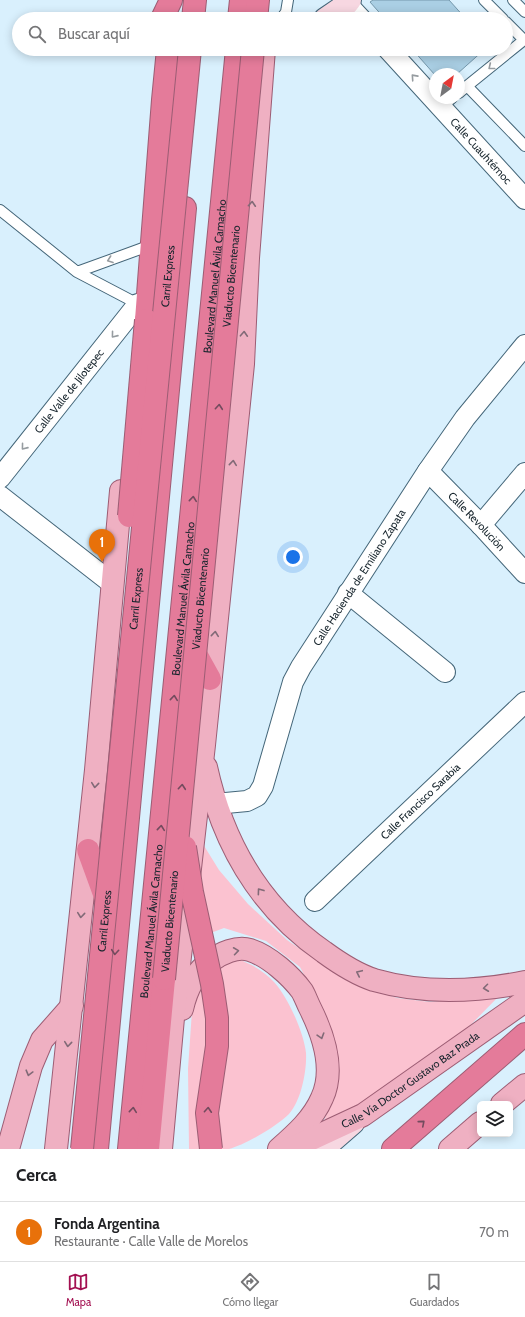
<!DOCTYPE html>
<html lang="es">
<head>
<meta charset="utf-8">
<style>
	body { margin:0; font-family:Cabin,sans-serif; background:#f2f2f2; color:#202124 }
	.controls { position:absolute; right:12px; bottom:12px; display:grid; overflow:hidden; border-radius:6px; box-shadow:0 2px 10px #0003 }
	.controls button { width:36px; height:36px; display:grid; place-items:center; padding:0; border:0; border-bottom:1px solid #e0e0e0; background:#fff; color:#202124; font:20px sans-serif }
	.compass { position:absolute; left:429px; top:68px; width:36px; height:36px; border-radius:50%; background:#fff; box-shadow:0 2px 10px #0003; rotate:32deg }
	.you { position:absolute; left:293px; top:557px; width:14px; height:14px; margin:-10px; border:3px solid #fff; border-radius:50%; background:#1a73e8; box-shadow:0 0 0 6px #1a73e833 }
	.badge { display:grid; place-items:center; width:26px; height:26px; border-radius:50%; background:#a31051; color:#fff; font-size:13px; font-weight:700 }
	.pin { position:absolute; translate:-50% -33px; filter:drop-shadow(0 1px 2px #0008) }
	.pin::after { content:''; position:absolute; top:21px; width:14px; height:12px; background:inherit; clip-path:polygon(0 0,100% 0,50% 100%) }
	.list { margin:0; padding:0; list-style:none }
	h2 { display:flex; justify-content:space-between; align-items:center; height:52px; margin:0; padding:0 16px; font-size:17px }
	h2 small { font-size:13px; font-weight:400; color:#757577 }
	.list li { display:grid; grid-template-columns:26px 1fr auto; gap:12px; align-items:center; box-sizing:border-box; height:60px; padding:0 16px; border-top:1px solid #e0e0e0 }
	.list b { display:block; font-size:15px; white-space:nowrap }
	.list p { margin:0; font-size:13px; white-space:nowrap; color:#757577 }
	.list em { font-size:13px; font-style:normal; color:#757577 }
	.icon { flex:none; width:22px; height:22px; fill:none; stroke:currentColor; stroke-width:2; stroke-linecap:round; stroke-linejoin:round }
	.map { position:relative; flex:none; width:525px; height:1149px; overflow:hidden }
	.search { position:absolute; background:#fff; box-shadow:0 2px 10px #0003; left:12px; right:12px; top:12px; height:44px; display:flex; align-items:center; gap:10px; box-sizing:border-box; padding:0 14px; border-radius:22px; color:#757577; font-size:15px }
	.sheet { height:112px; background:#fff }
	nav { display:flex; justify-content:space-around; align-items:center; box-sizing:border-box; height:56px; border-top:1px solid #e0e0e0; background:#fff; font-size:11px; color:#757577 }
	nav a { display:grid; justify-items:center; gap:2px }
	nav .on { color:#a31051 }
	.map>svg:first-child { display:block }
</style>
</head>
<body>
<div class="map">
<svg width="525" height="1149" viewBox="0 0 525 1149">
	<rect width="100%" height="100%" fill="#d9f0fd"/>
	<path fill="#fbc2d0" d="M198 836 219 870 248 904 287 940 344 979 397 998 430 1002 500 995 445 1051 379 1097 323 1124 335 1090 323 1011 300 967 266 941 224 928 192 940Z
		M238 959C251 964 264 971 274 982 288 997 304 1033 306 1053 307 1071 301 1101 289 1114 277 1126 245 1145 229 1149 217 1149 202 1149 189 1149L188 1069 193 996 210 966Z"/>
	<path fill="#aacfe4" stroke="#7598ac" d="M373 0H449L466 19H385L370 2Z
		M412 49H485L457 74 435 75Z"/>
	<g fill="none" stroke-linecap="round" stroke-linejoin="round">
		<g stroke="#446679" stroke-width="12">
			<path id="lane" d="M484 0 503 19
				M513 0 525 12
				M281 19 286 12 288 0
				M506 22 524 40 467 86 525 146
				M459 93 467 86
				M442 107 452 98
				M0 210 77 272 138 304
				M77 272 143 248"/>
		</g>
		<g stroke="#446679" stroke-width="22">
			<g id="street">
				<path d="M347 4 361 19"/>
				<path id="s1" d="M388 49 525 199"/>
				<path id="s2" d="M428 471 481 525 525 573"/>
				<path id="s3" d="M0 478 138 304"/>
				<path d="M0 496 113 584"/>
				<path d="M481 525 525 473"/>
				<path d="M348 593 445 672"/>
				<path id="s4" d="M215 804 247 801 257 796 263 786 293 682 301 667 428 471 465 418 525 345"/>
				<path id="s5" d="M315 901 525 702"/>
			</g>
		</g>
		<g stroke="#446679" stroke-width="24">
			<path id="secondary" d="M325 19 347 4 350 0
				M323 1149 353 1123"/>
		</g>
		<g stroke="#9c5d74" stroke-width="24">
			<g id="primary">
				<path d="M206 767C223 844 259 907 324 952 339 963 356 974 374 980 423 994 476 992 525 982"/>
				<path d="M182 1009C186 991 195 972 211 961 221 953 237 946 250 950 269 956 291 976 302 991 305 996 307 1002 310 1008 323 1034 335 1070 322 1098 313 1119 296 1134 279 1149"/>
				<path d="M502 1104 525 1085"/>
				<path d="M8 1149 31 1066 42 1040 72 1006"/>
				<path d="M56 1149 96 770 121 491"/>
				<path d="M161 1149 173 1018 204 745 243 364 248 258 264 49"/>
				<path id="s6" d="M290 1149 363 1115 525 1001"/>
				<path d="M450 1149 480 1123"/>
			</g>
		</g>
		<g stroke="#9c5d74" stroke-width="24">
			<g id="highway">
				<path d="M162 19 171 0"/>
				<path d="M193 19 195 0"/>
				<path d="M239 19 241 0"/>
				<path d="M256 19 258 0"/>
				<path d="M146 320 163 100 168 49"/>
				<path d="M190 643 210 679"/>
				<path d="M88 850 108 905"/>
				<path d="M97 1149 185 208"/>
				<path id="s7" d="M129 1149 237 49"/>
				<path d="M148 1149 164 979"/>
				<path d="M393 1149 525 1034"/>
			</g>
		</g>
		<use href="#lane" stroke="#fff" stroke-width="10"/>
		<use href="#street" stroke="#fff" stroke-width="20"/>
		<use href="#secondary" stroke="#f7d7e1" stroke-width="22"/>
		<use href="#primary" stroke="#efb0c2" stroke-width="22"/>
		<use href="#highway" stroke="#e47b9a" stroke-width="22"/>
		<g stroke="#9c5d74" stroke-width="24" stroke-linecap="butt">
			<g id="highway-bridge">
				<path d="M129 516 146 320"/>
				<path d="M185 847 192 892 212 984 217 1018V1046L207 1113 211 1149"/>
				<path id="s8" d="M164 979 253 49"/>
				<path id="s9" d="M82 1149 190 49"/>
			</g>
		</g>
		<use href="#highway-bridge" stroke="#e47b9a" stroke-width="22"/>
	</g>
	<defs><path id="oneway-chevron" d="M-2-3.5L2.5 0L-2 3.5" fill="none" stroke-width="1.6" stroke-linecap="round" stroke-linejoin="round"/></defs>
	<g stroke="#969ca0">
		<use href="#oneway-chevron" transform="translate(491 67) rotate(141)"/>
		<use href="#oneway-chevron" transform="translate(414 77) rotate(-132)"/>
		<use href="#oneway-chevron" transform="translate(110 260) rotate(160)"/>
		<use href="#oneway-chevron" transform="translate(114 335) rotate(129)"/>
		<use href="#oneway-chevron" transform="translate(24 447) rotate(129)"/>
	</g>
	<g stroke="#826a77">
		<use href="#oneway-chevron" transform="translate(252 204) rotate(-86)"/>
		<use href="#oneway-chevron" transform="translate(244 334) rotate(-87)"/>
		<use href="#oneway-chevron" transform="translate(233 463) rotate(-84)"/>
		<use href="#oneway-chevron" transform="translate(215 634) rotate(-84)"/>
		<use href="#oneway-chevron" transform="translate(95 785) rotate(96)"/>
		<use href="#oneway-chevron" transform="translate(260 891) rotate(-126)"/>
		<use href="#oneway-chevron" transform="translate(81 915) rotate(96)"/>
		<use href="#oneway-chevron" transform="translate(236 951) rotate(-8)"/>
		<use href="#oneway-chevron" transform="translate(359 973) rotate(-155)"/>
		<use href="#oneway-chevron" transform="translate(486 988) rotate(173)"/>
		<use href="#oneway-chevron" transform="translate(321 1036) rotate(73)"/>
		<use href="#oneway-chevron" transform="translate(68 1044) rotate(96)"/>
		<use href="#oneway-chevron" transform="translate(29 1073) rotate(105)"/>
	</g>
	<g stroke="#734b5e">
		<use href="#oneway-chevron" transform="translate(219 407) rotate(-85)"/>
		<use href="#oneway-chevron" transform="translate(193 499) rotate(-84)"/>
		<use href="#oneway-chevron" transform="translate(174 698) rotate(-84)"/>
		<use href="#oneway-chevron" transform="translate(182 787) rotate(-85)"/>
		<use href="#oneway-chevron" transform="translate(161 828) rotate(-84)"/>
		<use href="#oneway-chevron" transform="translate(115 952) rotate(95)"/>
		<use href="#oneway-chevron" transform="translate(133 1110) rotate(-84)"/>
		<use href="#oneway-chevron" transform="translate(208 1110) rotate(-86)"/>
		<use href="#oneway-chevron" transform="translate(422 1123) rotate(-41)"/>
	</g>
	<g text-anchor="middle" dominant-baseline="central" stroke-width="4" stroke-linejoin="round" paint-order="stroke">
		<g font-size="11" fill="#16242c" stroke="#fff">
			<text stroke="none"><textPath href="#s1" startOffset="138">Calle Cuauhtémoc</textPath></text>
			<text stroke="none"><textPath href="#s8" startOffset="706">Viaducto Bicentenario</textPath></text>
			<text stroke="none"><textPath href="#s9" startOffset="877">Carril Express</textPath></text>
			<text stroke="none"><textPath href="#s7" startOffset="877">Boulevard Manuel Ávila Camacho</textPath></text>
			<text stroke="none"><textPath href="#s3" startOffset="111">Calle Valle de Jilotepec</textPath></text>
			<text stroke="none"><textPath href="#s2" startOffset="70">Calle Revolución</textPath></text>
			<text stroke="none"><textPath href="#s4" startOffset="287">Calle Hacienda de Emiliano Zapata</textPath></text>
			<text stroke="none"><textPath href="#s9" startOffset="553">Carril Express</textPath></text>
			<text stroke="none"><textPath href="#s7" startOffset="553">Boulevard Manuel Ávila Camacho</textPath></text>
			<text stroke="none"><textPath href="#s8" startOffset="382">Viaducto Bicentenario</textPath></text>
			<text stroke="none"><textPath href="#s5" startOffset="145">Calle Francisco Sarabia</textPath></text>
			<text stroke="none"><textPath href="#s9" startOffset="229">Carril Express</textPath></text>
			<text stroke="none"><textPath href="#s7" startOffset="229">Boulevard Manuel Ávila Camacho</textPath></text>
			<text stroke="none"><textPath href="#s8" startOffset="58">Viaducto Bicentenario</textPath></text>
			<text stroke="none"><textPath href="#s6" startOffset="139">Calle Vía Doctor Gustavo Baz Prada</textPath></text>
		</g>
	</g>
</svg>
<div class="controls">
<button><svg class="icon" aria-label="layers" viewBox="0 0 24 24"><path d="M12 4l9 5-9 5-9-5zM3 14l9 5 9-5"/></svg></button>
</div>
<svg class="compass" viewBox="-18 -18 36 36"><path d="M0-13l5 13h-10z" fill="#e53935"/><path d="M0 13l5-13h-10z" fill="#757577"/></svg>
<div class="you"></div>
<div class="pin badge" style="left:102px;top:562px;background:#e8710a">1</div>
<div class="search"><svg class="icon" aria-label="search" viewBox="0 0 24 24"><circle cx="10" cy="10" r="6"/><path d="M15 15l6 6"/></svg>Buscar aquí</div>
</div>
<section class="sheet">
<h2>Cerca<small></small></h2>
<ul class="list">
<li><span class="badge" style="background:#e8710a">1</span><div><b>Fonda Argentina</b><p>Restaurante · Calle Valle de Morelos</p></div><em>70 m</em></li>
</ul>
</section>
<nav>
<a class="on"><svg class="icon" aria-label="map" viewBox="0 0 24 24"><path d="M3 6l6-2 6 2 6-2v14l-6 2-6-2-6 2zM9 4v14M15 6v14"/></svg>Mapa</a>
<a><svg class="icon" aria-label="directions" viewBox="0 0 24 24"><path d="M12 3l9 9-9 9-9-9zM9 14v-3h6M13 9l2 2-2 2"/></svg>Cómo llegar</a>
<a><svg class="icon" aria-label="saved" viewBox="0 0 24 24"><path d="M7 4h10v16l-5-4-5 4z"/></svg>Guardados</a>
</nav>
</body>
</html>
